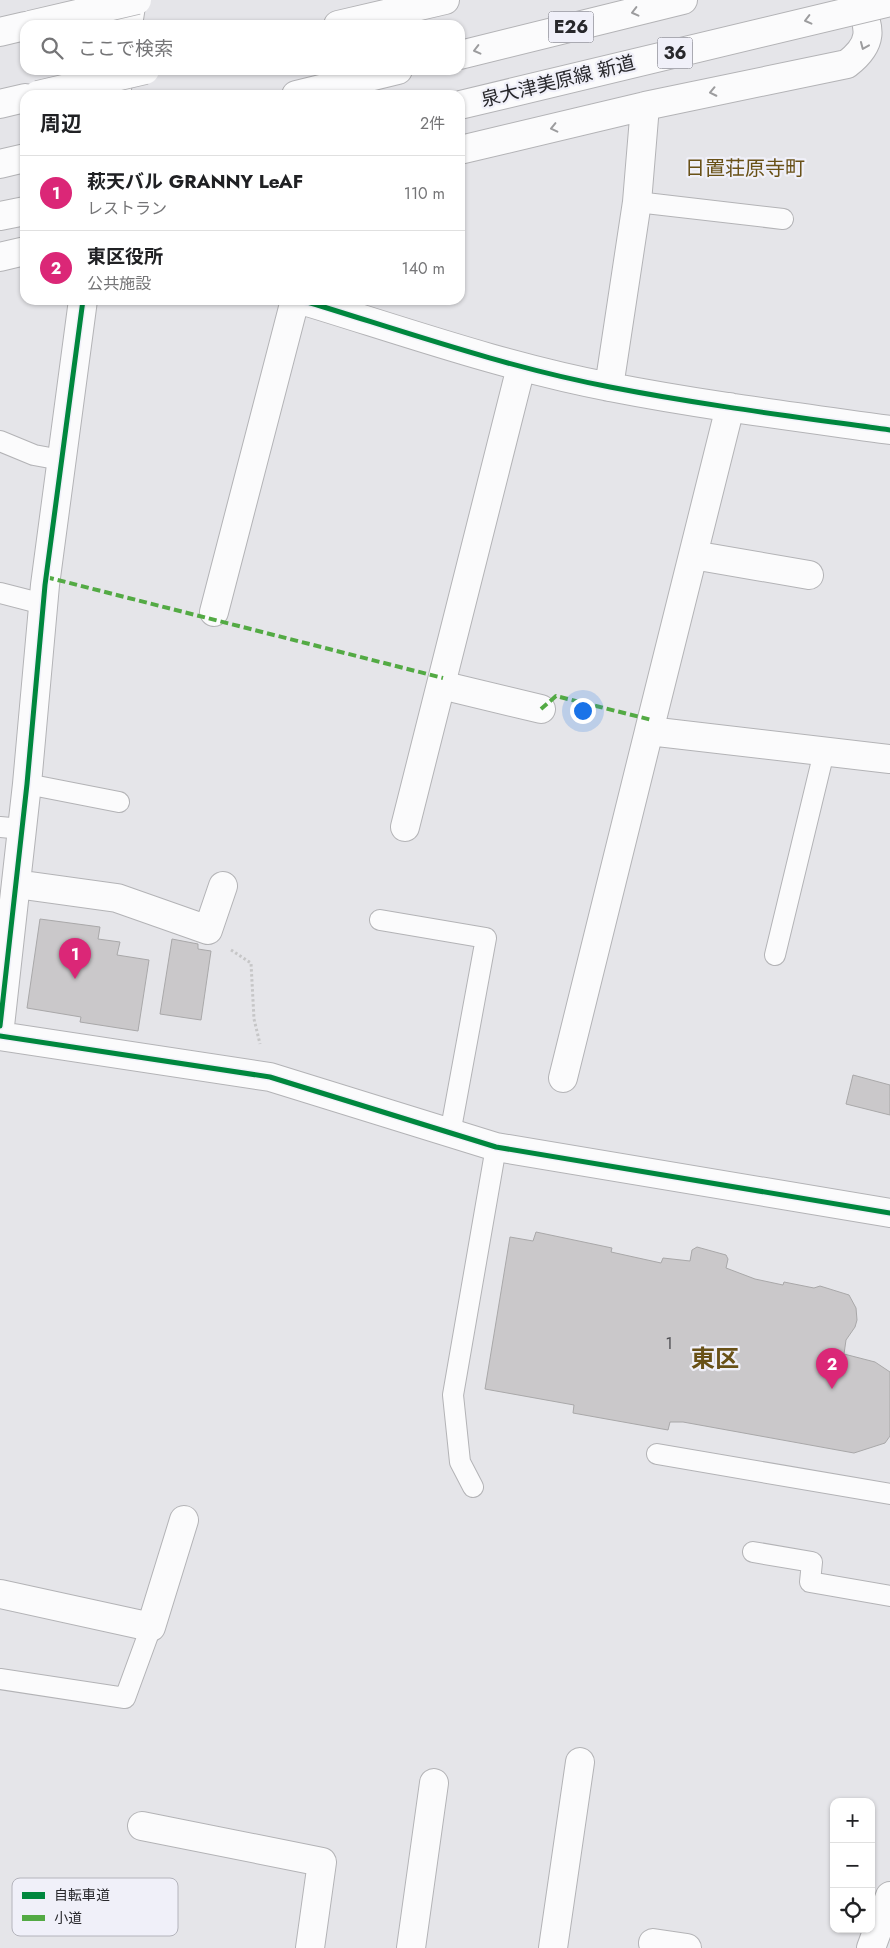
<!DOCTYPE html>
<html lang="ja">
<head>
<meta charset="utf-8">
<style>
	body { margin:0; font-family:Jost,"Noto Sans JP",sans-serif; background:#f6f6f6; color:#202124 }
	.controls { position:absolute; right:15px; bottom:15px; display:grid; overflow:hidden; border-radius:10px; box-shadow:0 1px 4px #0004 }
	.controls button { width:45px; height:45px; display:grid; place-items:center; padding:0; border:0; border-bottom:1px solid #e0e0e0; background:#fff; color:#202124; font:25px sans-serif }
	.you { position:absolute; left:582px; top:710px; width:18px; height:18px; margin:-12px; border:4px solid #fff; border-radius:50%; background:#1a73e8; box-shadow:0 0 0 8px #1a73e833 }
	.badge { display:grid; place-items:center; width:32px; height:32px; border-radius:50%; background:#db2777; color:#fff; font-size:16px; font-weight:700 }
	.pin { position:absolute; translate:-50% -41px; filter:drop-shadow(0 1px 2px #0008) }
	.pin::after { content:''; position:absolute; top:26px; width:18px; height:15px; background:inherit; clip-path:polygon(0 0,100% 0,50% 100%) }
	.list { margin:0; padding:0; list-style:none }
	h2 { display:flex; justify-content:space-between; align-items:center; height:65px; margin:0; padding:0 20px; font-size:21px }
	h2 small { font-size:16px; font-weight:400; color:#757577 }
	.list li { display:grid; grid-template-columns:32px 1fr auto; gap:15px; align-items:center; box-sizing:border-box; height:75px; padding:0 20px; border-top:1px solid #e0e0e0 }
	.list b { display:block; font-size:19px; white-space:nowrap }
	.list p { margin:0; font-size:16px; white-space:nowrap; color:#757577 }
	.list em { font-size:16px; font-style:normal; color:#757577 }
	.icon { flex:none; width:28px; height:28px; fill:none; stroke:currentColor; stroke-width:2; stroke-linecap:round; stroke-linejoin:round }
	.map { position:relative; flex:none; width:890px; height:1948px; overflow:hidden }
	.search { position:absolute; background:#fff; box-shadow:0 1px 4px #0004; left:20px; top:20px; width:445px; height:55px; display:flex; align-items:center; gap:12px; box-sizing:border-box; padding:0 18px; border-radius:15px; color:#757577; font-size:19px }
	.panel { position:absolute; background:#fff; box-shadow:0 1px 4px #0004; left:20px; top:90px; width:445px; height:215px; border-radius:15px }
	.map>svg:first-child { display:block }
</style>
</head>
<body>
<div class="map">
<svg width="890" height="1948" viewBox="0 0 890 1948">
	<rect width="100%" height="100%" fill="#e5e5e9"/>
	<path fill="#cac8ca" stroke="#a9a8a9" d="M40 919 100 927 98 939 120 942 117 955 149 960 138 1031 80 1022 81 1017 27 1008Z
		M172 939 198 944V949L211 951 201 1020 160 1014Z
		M853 1075 890 1085V1115L846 1104Z
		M536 1232 612 1248 611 1252 661 1263 663 1258 690 1261 692 1250 697 1247 726 1255 728 1259 726 1268 755 1279 783 1285 784 1282 814 1288 820 1286 849 1295 856 1308 857 1320 855 1327 846 1340 844 1354 875 1362 890 1372V1436L885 1443 854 1453 683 1422H670L668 1430 573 1413 574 1405 485 1389 510 1237 533 1241Z"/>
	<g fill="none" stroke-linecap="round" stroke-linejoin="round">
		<g stroke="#b3b3b6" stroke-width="22">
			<path id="service" d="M637 202 783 219
				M0 441 34 455 61 460
				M0 593 43 604
				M27 784 119 802
				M0 827 22 829
				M380 920 486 938 450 1134
				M775 955 824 752
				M657 1454 890 1494
				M473 1487 460 1462 453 1395 496 1147
				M753 1552 812 1562 810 1582 890 1596
				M0 1679 125 1698 151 1627"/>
		</g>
		<g stroke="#b3b3b6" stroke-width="30">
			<path id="minor" d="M128 25 132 0
				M116 95 120 70
				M460 150 645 106 847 64C873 44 872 28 857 0
				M0 257 25 251
				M301 300C403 331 505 367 610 387 702 405 797 417 890 430
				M609 387 637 202 645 106
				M730 407 649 731 890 759
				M693 555 809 575
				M214 612 295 300
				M441 685 541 709
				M405 827 521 367
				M16 884 117 898 208 930 223 886
				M0 1026 27 784 45 585 83 300
				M0 1036 270 1077 496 1147 890 1213
				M563 1078 649 731
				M0 1594 151 1627 184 1520
				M142 1826 322 1862 310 1948
				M653 1943 687 1948
				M411 1948 434 1783
				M553 1948 580 1762"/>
		</g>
		<g stroke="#b3b3b6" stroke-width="30">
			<path id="tertiary" d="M871 1948 890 1896"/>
		</g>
		<g stroke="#b3b3b6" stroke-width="30">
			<path id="primary" d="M0 32 25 26
				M0 216 25 211"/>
		</g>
		<g stroke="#b3b3b6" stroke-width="30">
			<path id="motorway" d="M338 25 445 0
				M460 55 683 0
				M296 95 398 70
				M0 104 25 98
				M0 164 25 158"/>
		</g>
		<path stroke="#c6c6c7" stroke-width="3" stroke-dasharray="2.5 2.5" stroke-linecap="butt" d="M231 950 251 963 254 1019 260 1044"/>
		<use href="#service" stroke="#fbfbfc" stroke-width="20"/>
		<use href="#minor" stroke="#fbfbfc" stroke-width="28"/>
		<use href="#tertiary" stroke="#fbfbfc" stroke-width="28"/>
		<use href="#primary" stroke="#fbfbfc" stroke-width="28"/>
		<use href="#motorway" stroke="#fbfbfc" stroke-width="28"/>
		<g stroke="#b3b3b6" stroke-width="30" stroke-linecap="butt">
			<path id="primary-bridge" d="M30 25 137 0
				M460 105 890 2"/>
		</g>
		<g stroke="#b3b3b6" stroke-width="30" stroke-linecap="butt">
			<path id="motorway-bridge" d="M38 95 145 70"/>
		</g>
		<use href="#primary-bridge" stroke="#fbfbfc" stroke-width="28"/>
		<use href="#motorway-bridge" stroke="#fbfbfc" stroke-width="28"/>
		<path stroke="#53aa44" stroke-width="4" stroke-dasharray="8 4" stroke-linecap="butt" d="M46 577 443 678
			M541 709 556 696 652 720"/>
		<g stroke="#f0f0f9" stroke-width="8">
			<path id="cycleway" d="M301 300C403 331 505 367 610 387 702 405 797 417 890 430
				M0 1026 27 784 45 585 83 300
				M0 1036 270 1077 496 1147 890 1213"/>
		</g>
		<use href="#cycleway" stroke="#00873e" stroke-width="5"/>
	</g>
	<defs><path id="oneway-chevron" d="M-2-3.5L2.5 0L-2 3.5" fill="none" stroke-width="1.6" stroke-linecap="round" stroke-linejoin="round" transform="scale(1.25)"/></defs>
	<g stroke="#9c9c9e">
		<use href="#oneway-chevron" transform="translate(635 12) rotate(166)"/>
		<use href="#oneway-chevron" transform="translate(808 20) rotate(166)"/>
		<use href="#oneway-chevron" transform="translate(864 46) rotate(113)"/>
		<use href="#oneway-chevron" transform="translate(477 50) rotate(166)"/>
		<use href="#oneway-chevron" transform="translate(713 92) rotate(168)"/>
		<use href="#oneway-chevron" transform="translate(554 128) rotate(167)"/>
	</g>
	<g text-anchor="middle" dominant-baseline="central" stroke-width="4.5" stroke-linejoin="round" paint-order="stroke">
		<g font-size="16" fill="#505054">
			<text x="669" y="1343">1</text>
		</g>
		<g fill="#f0f0f9" stroke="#64646a" stroke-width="1">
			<rect x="548.5" y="11.5" width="45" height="31" rx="4"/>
			<rect x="657.5" y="37.5" width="35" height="31" rx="4"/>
		</g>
		<g font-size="18" font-weight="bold" fill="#28282c">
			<text x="571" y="27">E26</text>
			<text x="675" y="53">36</text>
		</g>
		<g font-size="19" fill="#28282c" stroke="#f0f0f9">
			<text transform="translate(558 81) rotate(-14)">泉大津美原線 新道</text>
		</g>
		<g font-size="20" fill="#695117" stroke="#f0f0f9">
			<text x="745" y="168">日置荘原寺町</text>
		</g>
		<g font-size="24" font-weight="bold" fill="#695117" stroke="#f0f0f9">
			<text x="715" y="1358">東区</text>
		</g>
	</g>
	<rect x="12" y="1878" width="166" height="58" rx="8" fill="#f0f0f9" stroke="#b4b4bc" stroke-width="1"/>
	<rect x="22" y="1892" width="23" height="7" fill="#00873e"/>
	<rect x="22" y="1915" width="23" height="6" fill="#53aa44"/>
	<g font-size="14" fill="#28282c">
		<text x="54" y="1900">自転車道</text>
		<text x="54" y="1923">小道</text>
	</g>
</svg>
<div class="controls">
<button>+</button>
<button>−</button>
<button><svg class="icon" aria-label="locate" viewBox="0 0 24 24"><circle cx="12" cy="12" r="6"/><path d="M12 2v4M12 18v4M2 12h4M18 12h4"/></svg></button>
</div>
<div class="you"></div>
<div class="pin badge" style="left:75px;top:979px">1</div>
<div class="pin badge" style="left:832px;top:1389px">2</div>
<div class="search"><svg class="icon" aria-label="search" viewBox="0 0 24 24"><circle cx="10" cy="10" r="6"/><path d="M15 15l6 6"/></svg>ここで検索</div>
<section class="panel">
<h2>周辺<small>2件</small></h2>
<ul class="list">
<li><span class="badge">1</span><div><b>萩天バル GRANNY LeAF</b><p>レストラン</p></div><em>110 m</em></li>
<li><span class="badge">2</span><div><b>東区役所</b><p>公共施設</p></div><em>140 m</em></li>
</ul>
</section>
</div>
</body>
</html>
